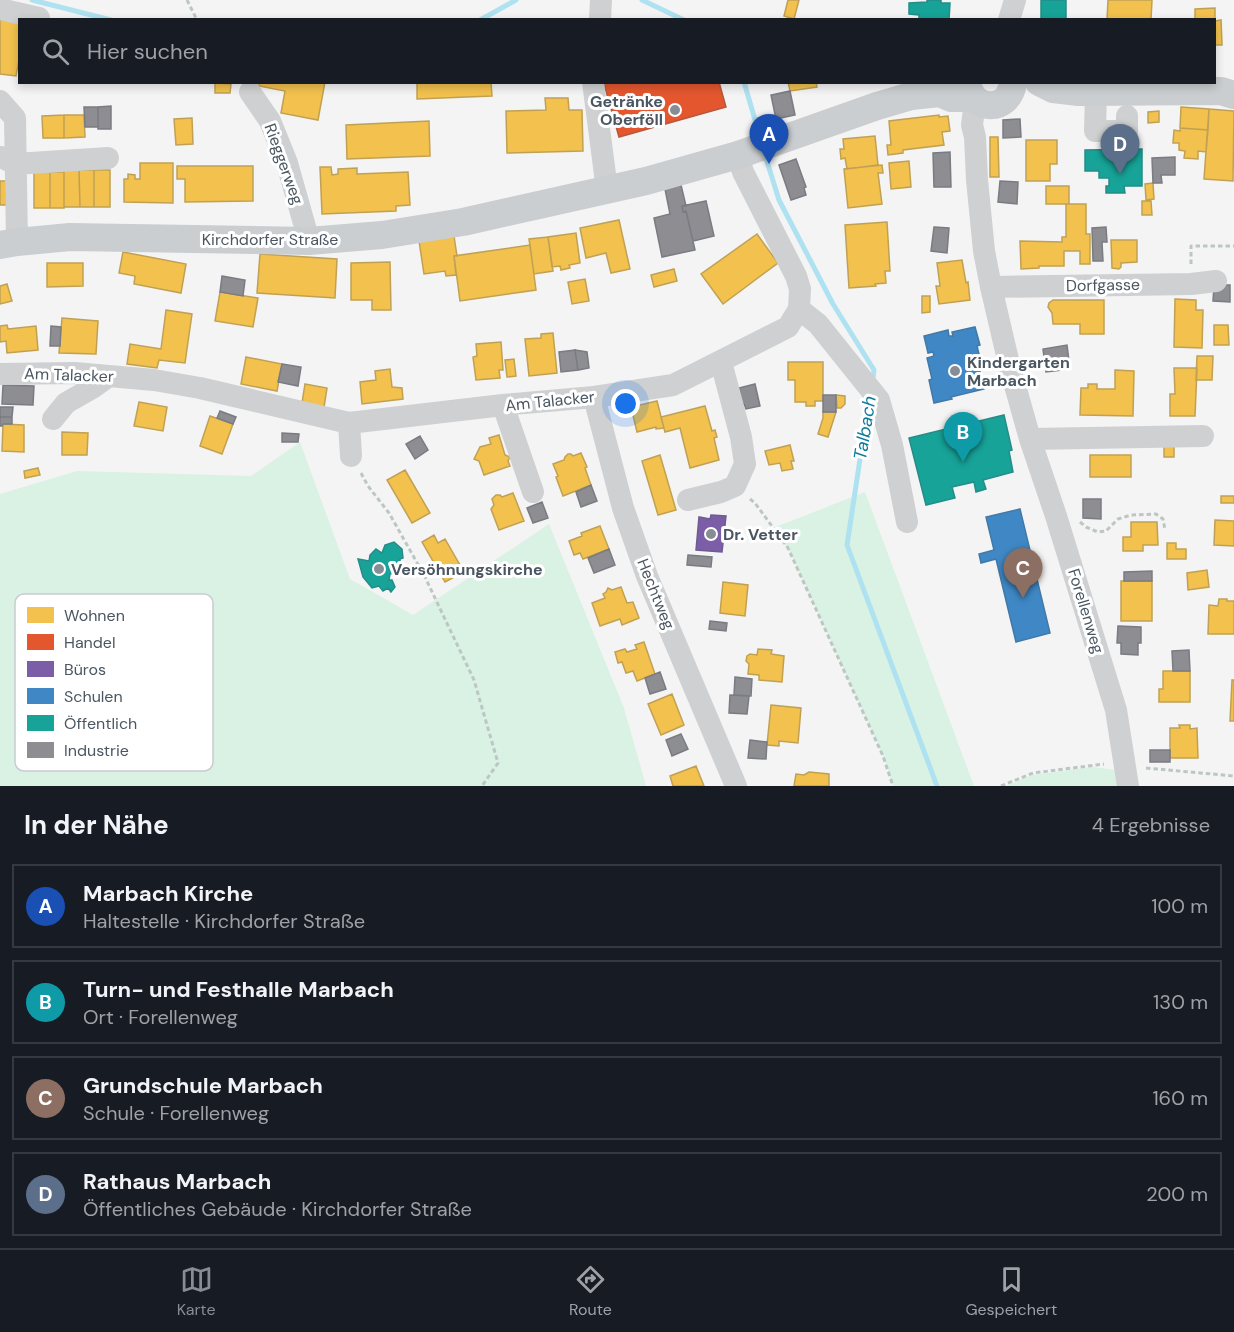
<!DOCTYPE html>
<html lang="de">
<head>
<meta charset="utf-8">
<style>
	body { margin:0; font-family:"DM Sans",sans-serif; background:#20242c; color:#f1f3f6 }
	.you { position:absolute; left:626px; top:404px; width:21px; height:21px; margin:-15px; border:4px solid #fff; border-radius:50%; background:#1a73e8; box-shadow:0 0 0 9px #1a73e833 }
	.badge { display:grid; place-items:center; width:39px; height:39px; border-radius:50%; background:#868d94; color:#fff; font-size:20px; font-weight:700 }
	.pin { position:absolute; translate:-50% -50px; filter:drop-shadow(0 2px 3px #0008) }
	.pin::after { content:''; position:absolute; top:32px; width:21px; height:18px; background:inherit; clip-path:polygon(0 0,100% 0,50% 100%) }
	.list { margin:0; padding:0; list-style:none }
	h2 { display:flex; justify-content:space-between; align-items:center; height:78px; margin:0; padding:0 24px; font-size:26px }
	h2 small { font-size:20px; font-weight:400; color:#9ea1a6 }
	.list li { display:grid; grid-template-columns:39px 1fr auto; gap:18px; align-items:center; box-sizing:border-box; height:84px; margin:0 12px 12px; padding:0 12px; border:2px solid #363941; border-radius:0px }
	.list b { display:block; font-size:22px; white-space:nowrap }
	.list p { margin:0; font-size:20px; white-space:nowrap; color:#9ea1a6 }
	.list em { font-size:20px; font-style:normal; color:#9ea1a6 }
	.icon { flex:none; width:33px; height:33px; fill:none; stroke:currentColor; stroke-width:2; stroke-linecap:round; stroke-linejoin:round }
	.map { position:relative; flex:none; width:1234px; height:786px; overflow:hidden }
	.search { position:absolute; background:#171b24; box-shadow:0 3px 9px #0003; left:18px; right:18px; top:18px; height:66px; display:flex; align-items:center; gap:15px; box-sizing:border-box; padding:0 21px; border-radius:0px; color:#9ea1a6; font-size:22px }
	.sheet { height:462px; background:#171b24 }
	nav { display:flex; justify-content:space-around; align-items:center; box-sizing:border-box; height:84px; border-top:2px solid #363941; background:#171b24; font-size:16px; color:#9ea1a6 }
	nav a { display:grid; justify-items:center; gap:3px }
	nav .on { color:#868d94 }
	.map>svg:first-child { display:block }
</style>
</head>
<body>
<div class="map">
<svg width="1234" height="786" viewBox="0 0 1234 786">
	<rect width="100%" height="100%" fill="#f4f4f4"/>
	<path fill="#d9f2e3" d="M300 442 350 579 413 615 549 524 624 708 646 786H0V494L77 471 251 476Z
		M865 492 974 786H893L883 756 788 548 768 530Z
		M1093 767 1116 770 1118 786H1006L1032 775Z"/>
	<path fill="#f2c14e" stroke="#c0a154" stroke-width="1.5" d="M788 0H799L794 19 784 16Z
		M1108 0H1152L1151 20H1107Z
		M1215 8V21L1221 20 1222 45H1215L1214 49V20H1195V9Z
		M0 13 20 20V54L16 76 0 74Z
		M259 82H325L318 120 281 113 285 91 259 86Z
		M417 82H491L492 96 417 99Z
		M788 82H816L817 87 790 91Z
		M215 83 231 84 230 93H215Z
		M545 98H568L569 110H582L583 151 507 153 506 111 546 110Z
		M1181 107 1209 109 1208 130 1180 128Z
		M1209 109 1234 111 1233 181 1204 179Z
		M1159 111V122L1148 123V112Z
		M64 115V138H43L42 116Z
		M64 115H84L85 137 64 138Z
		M939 115V117L948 116 950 131 942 132 944 145 903 150V153L888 155 887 145H891L889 121Z
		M192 118 193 144 176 145 174 119Z
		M429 121 430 156 347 159 346 125Z
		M1180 128 1208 130 1206 152 1198 151V159L1184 158 1185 151 1179 150V143H1173L1174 130 1180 131Z
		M875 136 878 165 847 169 845 158 841 159 840 149H844L843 139Z
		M990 137H998L999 177H990Z
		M1026 140H1057V164H1050V181H1026Z
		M909 161 911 187 891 189 889 163Z
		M140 163H173V203L124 202V179H128V174L135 175V179H140Z
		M882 165 883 173H878L882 204 848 208 844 169Z
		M177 166H253V201L185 202V179H177Z
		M320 167H331L332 175 338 174V169L357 168V174L408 172 410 205 396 206V211L322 214Z
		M64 170H79L80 207H64Z
		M79 170H94V207H80Z
		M94 170H110V207H94Z
		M34 172H50V208H34Z
		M50 172H64V208H50Z
		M0 181H6V205H0Z
		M1153 183 1154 199 1146 200 1145 184Z
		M1046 186H1069V204H1046Z
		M1142 201H1151L1152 215H1142Z
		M1066 204H1086V234H1090V264H1080V251H1064V266H1039V268L1021 269 1020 241 1062 242V237H1066Z
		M619 220 630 269 611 273 606 253 586 258 580 228Z
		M887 222 890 271H885L886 283 875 284 876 286 849 288 845 225Z
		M576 233 580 263 569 265 570 268 561 270 560 266 552 267 548 237Z
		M757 234 778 263 723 304 701 274Z
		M454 236 457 256H454L456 275 446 276 445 271 424 274 419 241Z
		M548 237 553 271 534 274 529 239Z
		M1111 240H1137V262L1121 263V267L1119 269 1112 268Z
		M530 245 536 290 460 301 454 256Z
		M123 252 186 264 181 293 134 284 135 276 119 273Z
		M260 254 337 259 335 298 257 293Z
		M962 260 966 283 968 282 970 300 939 304 936 286H940L937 263Z
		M390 262 391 310H372V300H351V263Z
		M47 263H83V286L47 287Z
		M674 269 677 281 654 287 651 275Z
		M585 279 589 301 572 304 568 282Z
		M7 284 12 301 0 304V286Z
		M220 292 258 298 253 327 215 321Z
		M922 296H930V312L922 313Z
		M1175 299 1196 300V310H1203L1202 348 1174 347Z
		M1053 300H1104V334H1080V324H1053L1052 313 1048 307 1049 303Z
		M166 310 192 314 185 363 159 360 157 368 127 364 130 344 161 349Z
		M62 318 98 321 96 354 59 353Z
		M7 325 8 329 36 326 38 350 7 353 6 341 0 342V326Z
		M1214 325H1228L1229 345H1214Z
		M553 333 557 373 529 376 525 339 541 338V334Z
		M501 342 503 370H499L500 378 476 380 473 357 477 356 476 344Z
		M1197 356H1213L1212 380H1196Z
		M246 357 282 364 277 391 241 384Z
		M514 359 516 376 507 377 505 360Z
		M788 362H823V401H815V406H806V402H795V380H788Z
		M1174 368H1197L1195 416H1170V394H1175Z
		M390 369 392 387 402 388 403 399 362 404 360 382 376 380 375 371Z
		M1115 370 1134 371 1133 416 1080 415 1081 388H1088V384H1097V389H1115Z
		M305 384 327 388 324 407 302 403Z
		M836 395 845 396V404L841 408H837Z
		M657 401 664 428 656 429V427L637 432 631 407Z
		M139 402 167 407 163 431 134 426Z
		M705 406 712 431 715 430 717 437 714 438 719 460 690 468 680 428 665 432 661 417Z
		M823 412H836L828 437 818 434 823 418Z
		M210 416 233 424 222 454 200 446Z
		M3 424 24 425V452L2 451Z
		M62 432 88 433 87 455H62Z
		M499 435 505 455 510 457 508 461 510 466 484 475 479 461 474 459 480 447 491 444 489 438Z
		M1174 443V457H1164V444Z
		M790 445 794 461H791L793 469 782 471 780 463 769 465 765 451Z
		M581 453 587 467 585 468 591 485 563 496 556 477 558 476 553 464 564 460 565 457 568 454H571L573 456Z
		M660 455 676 510 658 515 642 461Z
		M1090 455H1131V477H1090Z
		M38 468 40 475 25 478 24 471Z
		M405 470 430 513 412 523 387 480Z
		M513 493 524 521 499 530 491 509 494 505 492 499 496 495H500L502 497Z
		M1221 496H1234V503H1221Z
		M1215 520 1234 521V546L1214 545Z
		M1131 522H1157L1158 545H1143V551H1123V537H1131Z
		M600 526 609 549 583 559 580 553 574 555 569 541 582 536 581 533Z
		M434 535 438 543 445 539 464 572 445 582 422 542Z
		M1167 543H1176V549H1186V559H1167Z
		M1207 570 1209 587 1188 590 1187 573Z
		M1121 581H1152V621H1121Z
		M723 582 748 585 745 616 720 613Z
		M621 587 627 603 633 602 639 618 622 625 620 619 600 626 592 603 605 598 603 594 606 592 608 588 612 590Z
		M1219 599H1227V601H1234V634H1208L1209 605 1218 606Z
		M644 642 655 674 637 681 633 671 626 673 622 662 618 663 615 652 625 649 627 652 637 649 635 645Z
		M758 649 772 650 771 654 784 656 782 682 759 680V675L748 674 749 664 746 661 747 656 750 654 757 655Z
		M1163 671H1190V702H1159V689H1163Z
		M1232 680H1234V721H1230Z
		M672 694 684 725 661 735 648 704Z
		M771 705 801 708 798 743 779 741V746L767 745Z
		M1179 725H1190V729L1197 728 1198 758H1170V728H1180Z
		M696 766 704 786H673L670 776Z
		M809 772 829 774V786H794L796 774 804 775Z"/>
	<path fill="#e4572e" stroke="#b6573d" stroke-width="1.5" d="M608 82H719L726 107 619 137 604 84Z"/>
	<path fill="#7b5ea7" stroke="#6c5c92" stroke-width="1.5" d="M711 515 726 516 722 552 696 550 699 517 710 519Z"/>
	<path fill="#3f88c5" stroke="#4279a7" stroke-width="1.5" d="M975 327 980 345 977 346 981 362 978 363 984 389 951 397 952 399 934 403 929 380 932 379 927 358 934 356 933 352 928 353 924 336 948 330 949 336H953L952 332Z
		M1020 509 1050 633 1016 642 996 559 981 563 979 554 994 550 986 517Z"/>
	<path fill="#17a398" stroke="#268c88" stroke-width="1.5" d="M927 0H941V3H950L949 20H919V15L909 14V3L927 2Z
		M1041 0H1066V20H1041Z
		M1142 149V186H1124L1125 193H1106V186H1109V178H1099V171H1085V150Z
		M1004 415 1012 450 1009 451 1013 472 983 480 986 489 976 492 974 482 952 487 955 498 926 505 909 438Z
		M394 542 402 549 403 558 400 559V566L395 572 390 574 389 580H392L395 587 391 592 388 588 383 591 379 586 372 588 363 577 358 559 369 561 370 555 376 549 382 553 385 545Z"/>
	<path fill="#8d8d92" stroke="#797c83" stroke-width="1.5" d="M790 91 795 115 776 119 771 95Z
		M111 106V129H98V107Z
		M84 107H98V127H85Z
		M1020 119 1021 137 1003 138V120Z
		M950 152 951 187H934L933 153Z
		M1175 157V175H1161L1162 183H1153L1152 158Z
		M796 159 806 187 804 188 806 195 791 200 779 165Z
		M1000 181 1018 182 1017 204 998 202Z
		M681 185 686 206H682L683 212 686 211 695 250 662 257 654 218 670 214 665 189Z
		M706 201 714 236 693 241 686 211 683 212 682 206Z
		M934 227 949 228 947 253 931 251Z
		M1106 227 1107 242H1102L1103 261H1093L1092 228Z
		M222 276 245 280 243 296 220 292Z
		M1214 285H1230V302L1213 301Z
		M51 326 61 327 60 346H50Z
		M1067 345 1070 369 1046 372 1043 349Z
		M575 350 587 352 589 368 578 370Z
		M575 350 578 370 561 372 559 352Z
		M282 364 301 367 298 386 278 382Z
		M755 384 760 406 746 409 744 404H742L739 388Z
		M3 385 34 386 33 405 2 404Z
		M823 395H836V412H823Z
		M0 407H13L12 417H0Z
		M220 411 236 417 233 424 217 418Z
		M0 417H12V424H3L2 426H0Z
		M282 433 299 434 298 442H282Z
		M420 436 428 450 415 459 406 444Z
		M591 485 597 501 581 507 576 492Z
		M1083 499H1101V519L1083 518Z
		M542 502 548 518 533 523 527 508Z
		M609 549 615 565 594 573 588 558Z
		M688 555 712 557 711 567 687 565Z
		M1152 571V581H1124V572Z
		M710 621 727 623 726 631 709 629Z
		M1118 626 1141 627V643H1138V655L1121 654V643H1117Z
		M1189 650 1190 671H1173L1172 651Z
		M660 672 666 689 650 694 645 678Z
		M735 677 752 679 751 696 734 695Z
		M730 695 749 696 747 714 729 713Z
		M681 734 688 749 672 756 666 740Z
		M750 740 767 742 766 759 748 758Z
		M1150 750H1170V762H1150Z"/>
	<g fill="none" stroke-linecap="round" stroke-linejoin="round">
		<path stroke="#aee2f0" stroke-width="5" d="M32 0 111 20
			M642 0 684 20
			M480 20 516 0
			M744 82 760 137
			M765 155 779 200 833 304 874 370 873 379
			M869 400 847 545 937 786"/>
		<path stroke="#bcc7c4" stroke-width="3" stroke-dasharray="4.5 3" stroke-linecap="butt" d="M187 0 197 20
			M1191 264V246H1234
			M361 473 368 486 389 513 424 575 474 680 498 763 482 786
			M750 499 755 503 788 548 883 756 893 786
			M1080 522 1086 527 1098 532 1106 531 1118 519 1131 515 1156 514 1163 519 1165 530
			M1146 768 1234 776
			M1001 786 1033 773 1104 764"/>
		<path stroke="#ced0d2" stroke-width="22" d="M0 9 39 18
			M600 20 601 0
			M1009 20 1015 0
			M593 82 607 190
			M250 92 270 121 287 163 309 241
			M1096 92 1095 131H1127V116
			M0 101 15 118 17 242
			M975 101 972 125 975 137 977 180 984 251 991 287 1009 364 1030 439 1056 516 1116 710 1128 786
			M1 157 15 164 108 158
			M991 287 1191 284 1216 281
			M799 309 818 324 879 400 892 445 907 522
			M0 374 75 373 154 380 200 388 349 423 503 405 594 397 673 385 788 327 799 309 800 289 796 276 743 172 738 155
			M594 397 623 508 647 576 736 786
			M503 405 533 492
			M53 419 66 403 94 387 109 376
			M349 423 351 456
			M1030 439 1203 436
			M688 500 721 492 735 486 745 464 741 437 721 362"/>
		<path stroke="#caced1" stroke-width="28" d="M967 82C971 113 1010 113 1013 82
			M1039 82 1053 89 1079 92 1221 91 1234 95
			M0 245 17 242 70 237 309 241 382 235 463 222 646 181 738 155 877 106 911 96 940 93 951 98H973"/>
	</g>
	<g fill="#868d94" stroke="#fff" stroke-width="2">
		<circle cx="675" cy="110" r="6"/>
		<circle cx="955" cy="371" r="6"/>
		<circle cx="711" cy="534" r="6"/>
		<circle cx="379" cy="569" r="6"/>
	</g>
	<g text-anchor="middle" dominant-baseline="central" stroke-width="6" stroke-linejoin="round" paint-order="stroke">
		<g font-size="16" font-weight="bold" fill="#4a5661" stroke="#fff" text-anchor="start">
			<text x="663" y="101" text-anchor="end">Getränke<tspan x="663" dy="18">Oberföll</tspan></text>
			<text x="967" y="362">Kindergarten<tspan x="967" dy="18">Marbach</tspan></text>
			<text x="723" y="534">Dr. Vetter</text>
			<text x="391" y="569">Versöhnungskirche</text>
		</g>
		<g font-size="16" fill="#4a5661" stroke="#fff">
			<text transform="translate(284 164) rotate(70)">Rieggerweg</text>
			<text x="270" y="239">Kirchdorfer Straße</text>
			<text transform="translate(1103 285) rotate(-1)">Dorfgasse</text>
			<text transform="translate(69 375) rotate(2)">Am Talacker</text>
			<text transform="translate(550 401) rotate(-6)">Am Talacker</text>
			<text transform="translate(656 594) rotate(68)">Hechtweg</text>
			<text transform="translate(1086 611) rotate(73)">Forellenweg</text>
		</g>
		<g font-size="18" font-style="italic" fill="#0c7c9b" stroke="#fff">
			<text transform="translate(865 428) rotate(-81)">Talbach</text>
		</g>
	</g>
	<rect x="15" y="594" width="198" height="177" rx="9" fill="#fff" stroke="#c9ccd0" stroke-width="1.5"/>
	<rect x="27" y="607" width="27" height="16" fill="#f2c14e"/>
	<rect x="27" y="634" width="27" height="16" fill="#e4572e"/>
	<rect x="27" y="661" width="27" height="16" fill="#7b5ea7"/>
	<rect x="27" y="688" width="27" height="16" fill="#3f88c5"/>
	<rect x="27" y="715" width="27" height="16" fill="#17a398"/>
	<rect x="27" y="742" width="27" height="16" fill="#8d8d92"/>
	<g font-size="16" fill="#4a5661">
		<text x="64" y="621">Wohnen</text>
		<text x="64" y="648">Handel</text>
		<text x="64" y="675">Büros</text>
		<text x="64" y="702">Schulen</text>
		<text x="64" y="729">Öffentlich</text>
		<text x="64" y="756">Industrie</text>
	</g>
</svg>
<div class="you"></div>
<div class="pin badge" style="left:769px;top:164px;background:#1a4fb4">A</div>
<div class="pin badge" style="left:963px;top:462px;background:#0f9aa8">B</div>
<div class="pin badge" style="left:1023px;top:598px;background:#8d6e63">C</div>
<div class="pin badge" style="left:1120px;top:174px;background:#5c6f8a">D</div>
<div class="search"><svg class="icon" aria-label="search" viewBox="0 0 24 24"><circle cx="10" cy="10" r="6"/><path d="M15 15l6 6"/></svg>Hier suchen</div>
</div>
<section class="sheet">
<h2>In der Nähe<small>4 Ergebnisse</small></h2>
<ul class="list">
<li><span class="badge" style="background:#1a4fb4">A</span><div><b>Marbach Kirche</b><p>Haltestelle · Kirchdorfer Straße</p></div><em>100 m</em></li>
<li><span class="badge" style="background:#0f9aa8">B</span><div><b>Turn- und Festhalle Marbach</b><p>Ort · Forellenweg</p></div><em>130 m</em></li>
<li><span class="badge" style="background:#8d6e63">C</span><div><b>Grundschule Marbach</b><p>Schule · Forellenweg</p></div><em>160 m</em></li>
<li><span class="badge" style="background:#5c6f8a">D</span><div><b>Rathaus Marbach</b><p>Öffentliches Gebäude · Kirchdorfer Straße</p></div><em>200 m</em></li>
</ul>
</section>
<nav>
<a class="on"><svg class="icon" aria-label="map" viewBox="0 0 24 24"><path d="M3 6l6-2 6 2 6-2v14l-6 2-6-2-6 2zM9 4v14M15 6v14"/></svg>Karte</a>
<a><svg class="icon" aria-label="directions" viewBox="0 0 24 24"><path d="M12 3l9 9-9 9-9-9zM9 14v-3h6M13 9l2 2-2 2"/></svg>Route</a>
<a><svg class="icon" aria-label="saved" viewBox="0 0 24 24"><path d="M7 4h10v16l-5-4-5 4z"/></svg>Gespeichert</a>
</nav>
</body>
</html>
